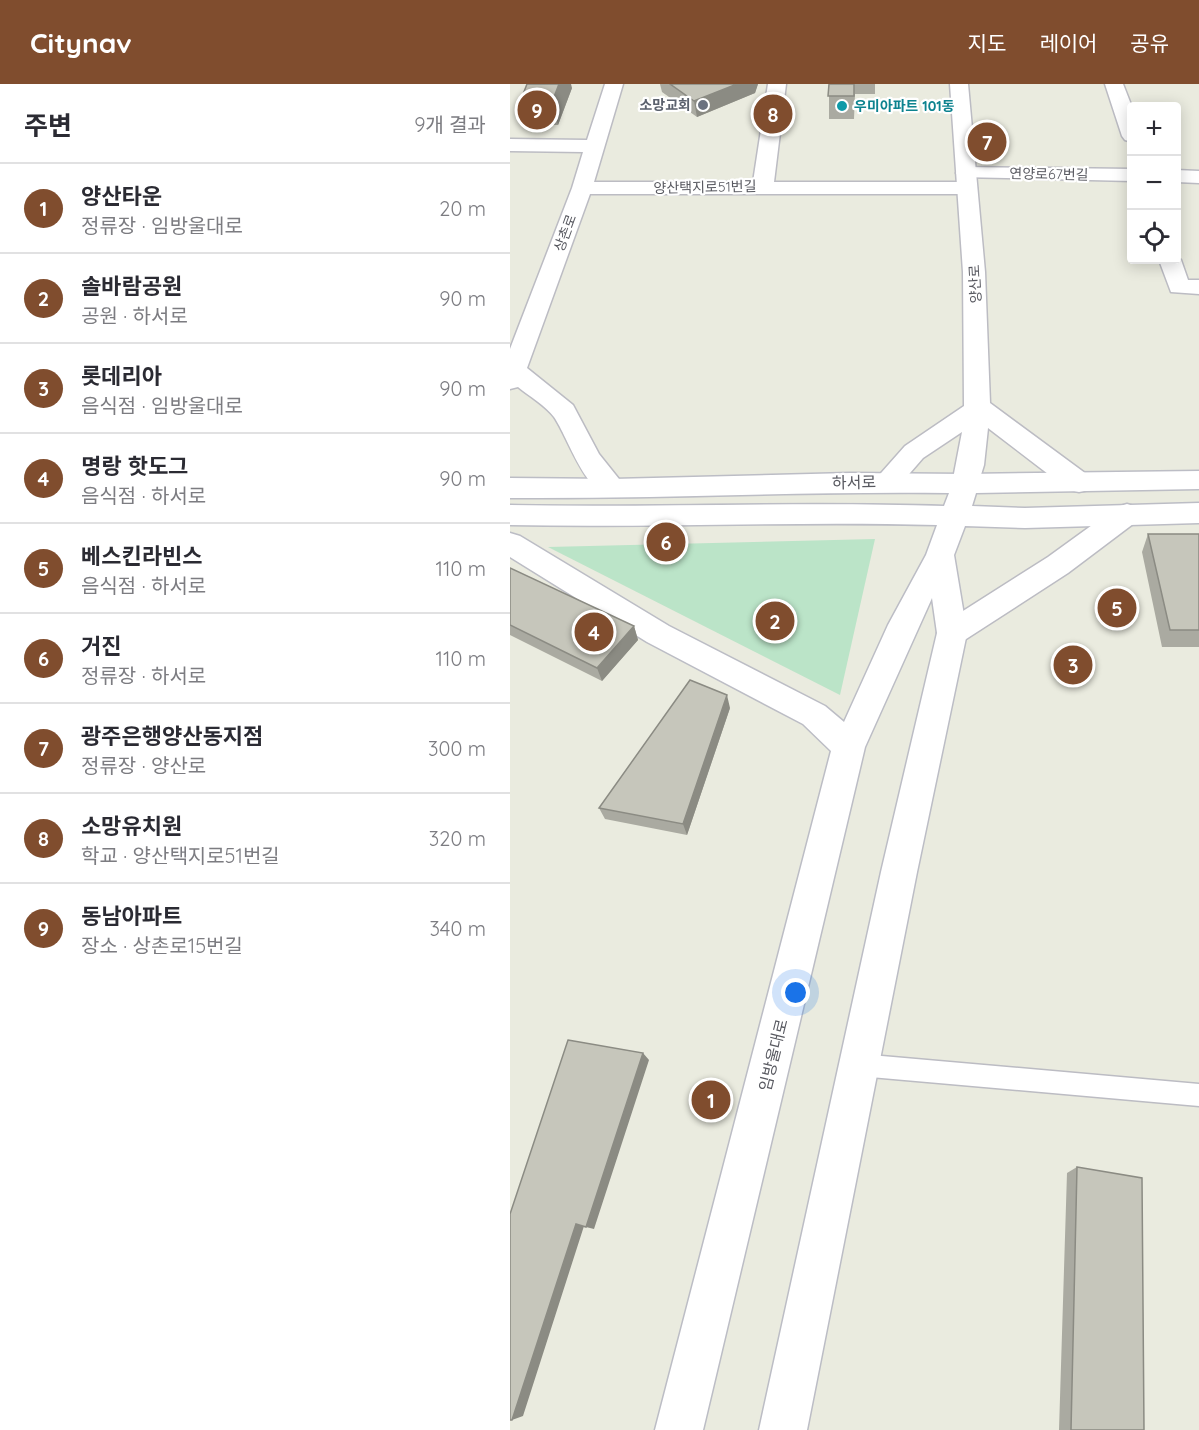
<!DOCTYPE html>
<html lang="ko">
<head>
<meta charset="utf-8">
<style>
	body { margin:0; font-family:Quicksand,"Noto Sans KR",sans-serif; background:#f2f2f3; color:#2b2b33 }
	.controls { position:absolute; right:18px; top:18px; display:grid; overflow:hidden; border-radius:6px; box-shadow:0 3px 15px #0003 }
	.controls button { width:54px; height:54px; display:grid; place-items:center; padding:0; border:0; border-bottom:2px solid #e1e1e2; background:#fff; color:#2b2b33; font:30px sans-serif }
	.you { position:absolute; left:286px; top:909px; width:21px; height:21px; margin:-15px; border:4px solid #fff; border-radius:50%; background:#1a73e8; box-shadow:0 0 0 9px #1a73e833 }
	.badge { display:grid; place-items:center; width:39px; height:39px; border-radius:50%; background:#804d2e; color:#fff; font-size:20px; font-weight:700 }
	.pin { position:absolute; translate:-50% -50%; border:3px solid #fff; box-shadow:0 2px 6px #0006 }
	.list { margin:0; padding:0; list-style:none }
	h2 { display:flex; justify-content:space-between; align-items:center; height:78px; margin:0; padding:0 24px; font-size:26px }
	h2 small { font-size:20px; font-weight:400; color:#7c7c81 }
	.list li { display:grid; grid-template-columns:39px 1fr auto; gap:18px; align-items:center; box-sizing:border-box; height:90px; padding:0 24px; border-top:2px solid #e1e1e2 }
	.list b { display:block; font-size:22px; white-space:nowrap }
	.list p { margin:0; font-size:20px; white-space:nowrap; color:#7c7c81 }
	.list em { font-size:20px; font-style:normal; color:#7c7c81 }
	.icon { flex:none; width:33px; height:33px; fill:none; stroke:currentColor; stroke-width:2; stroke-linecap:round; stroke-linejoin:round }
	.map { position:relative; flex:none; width:689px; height:1346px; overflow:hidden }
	header { display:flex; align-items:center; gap:36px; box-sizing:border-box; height:84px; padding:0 30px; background:#804d2e; color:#fff }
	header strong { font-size:28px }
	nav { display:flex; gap:33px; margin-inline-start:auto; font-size:21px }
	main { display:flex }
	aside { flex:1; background:#fff }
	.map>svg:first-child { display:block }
</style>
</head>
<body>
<header>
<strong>Citynav</strong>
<nav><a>지도</a><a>레이어</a><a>공유</a></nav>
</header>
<main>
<aside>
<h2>주변<small>9개 결과</small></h2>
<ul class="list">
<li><span class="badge">1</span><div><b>양산타운</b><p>정류장 · 임방울대로</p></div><em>20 m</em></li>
<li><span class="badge">2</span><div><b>솔바람공원</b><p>공원 · 하서로</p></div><em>90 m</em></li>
<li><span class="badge">3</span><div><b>롯데리아</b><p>음식점 · 임방울대로</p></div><em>90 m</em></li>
<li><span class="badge">4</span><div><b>명랑 핫도그</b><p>음식점 · 하서로</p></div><em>90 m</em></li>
<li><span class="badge">5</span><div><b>베스킨라빈스</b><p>음식점 · 하서로</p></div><em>110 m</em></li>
<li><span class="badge">6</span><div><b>거진</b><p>정류장 · 하서로</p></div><em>110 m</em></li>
<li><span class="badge">7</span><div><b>광주은행양산동지점</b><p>정류장 · 양산로</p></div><em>300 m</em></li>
<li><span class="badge">8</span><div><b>소망유치원</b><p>학교 · 양산택지로51번길</p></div><em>320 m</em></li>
<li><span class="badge">9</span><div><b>동남아파트</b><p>장소 · 상촌로15번길</p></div><em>340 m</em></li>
</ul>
</aside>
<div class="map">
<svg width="689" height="1346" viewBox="0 0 689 1346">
	<rect width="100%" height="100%" fill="#eaebdf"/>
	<path fill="#bbe4c8" d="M365 455 330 611 38 463Z"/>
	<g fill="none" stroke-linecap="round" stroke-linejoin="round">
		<g stroke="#bcbcc3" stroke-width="3">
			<path id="service" d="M349 970 689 1000V1022L349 992 341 989 338 981 341 973Z"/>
		</g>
		<g stroke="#bcbcc3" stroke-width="3">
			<path id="minor" d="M95 0H113L84 98H243L258 0H276L264 98H457L464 100 467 104 464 108 457 110H80L17 284 63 321 89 370 117 405 113 412C78 422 60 356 44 333 36 322 19 312 8 303L0 305V265L62 104 73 68 0 67V55L77 56Z
				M595 0H613L622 23V58L615 56 612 52Z
				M456 83 622 85V97L449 93 446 89 449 85Z
				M666 86 689 87V99L666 98Z
				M666 171 671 176 678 196H689V210L661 208 649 176H666Z"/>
		</g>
		<g stroke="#bcbcc3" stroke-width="3">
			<path id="tertiary" d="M440 0H458L475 188 480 319 579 392 583 399 579 406 569 408 559 406 478 344 474 381 466 407 456 410 446 407 442 400 452 348 413 374 387 404 377 406 367 404 364 397 395 362 454 322 453 188Z
				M617 420 627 423 631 430 627 437 558 489 453 557 442 561 431 557 427 549 431 541 538 473 607 423Z"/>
		</g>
		<g stroke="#bcbdc5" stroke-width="3">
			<path id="secondary" d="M689 387V405L466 409 462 422 515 424 689 419V439L515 444 455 442 444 471 457 549 407 788 297 1346H249L371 788 427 549 422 514 355 663 193 1346H145L321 667 293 640 137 558 0 473V449L10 452 159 542 315 622 334 638 378 541 416 471 427 441C285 437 142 444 0 441V421C145 424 290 417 434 422L439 409C293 407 146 415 0 414V394L103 395 340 389 456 390Z"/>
		</g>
		<use href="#service" fill="#fff" fill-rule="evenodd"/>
		<use href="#minor" fill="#fff" fill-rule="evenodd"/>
		<use href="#tertiary" fill="#fff" fill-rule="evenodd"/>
		<use href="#secondary" fill="#fff" fill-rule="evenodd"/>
	</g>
	<path fill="#aaaaa1" d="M150 0H248L245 9 187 33 152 8Z
		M319 0H365V10H345L344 35H319Z
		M62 4 48 41H17L10 18Z
		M638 450H689V563H652L632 468Z
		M0 484 124 542 128 556 92 597 0 551Z
		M220 624 177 751 95 735 89 724Z
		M567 1083 634 1346H549L557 1089Z"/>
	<path fill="#8b8b83" d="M49 0H61L62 4 48 41 42 18Z
		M227 0H248L245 9 187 33 184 17Z
		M124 542 128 556 92 597 87 584Z
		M217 611 220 624 177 751 173 740Z
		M133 969 139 976 84 1145 76 1143Z
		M66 1140 74 1142 13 1332 2 1336Z"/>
	<path fill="#c6c6bb" stroke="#8b8b83" stroke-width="1.5" d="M17 0H49L42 18H10Z
		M160 0H227L184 17Z
		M319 0H344V12H318Z
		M638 450H689V546H660Z
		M0 484 124 542 87 584 0 541Z
		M180 596 217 611 173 740 89 724Z
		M58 956 133 969 76 1143 66 1140 2 1336H0V1130Z
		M567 1083 632 1094 634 1346H561Z"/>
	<circle fill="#6b7280" stroke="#fff" stroke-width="2" cx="193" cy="21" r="6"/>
	<circle fill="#0f9aa8" stroke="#fff" stroke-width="2" cx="332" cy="22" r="6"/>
	<g text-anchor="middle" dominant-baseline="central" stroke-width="4.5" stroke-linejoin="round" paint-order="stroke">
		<g font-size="14" font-weight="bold" fill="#5b616d" stroke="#fff" text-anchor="end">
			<text x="181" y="21">소망교회</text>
		</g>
		<g font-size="14" font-weight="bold" fill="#0d838f" stroke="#fff" text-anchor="start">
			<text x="344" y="22">우미아파트 101동</text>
		</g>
		<g font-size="14" fill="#585960" stroke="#fff">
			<text transform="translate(539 90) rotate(1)">연양로67번길</text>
			<text transform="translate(195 103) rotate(-1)">양산택지로51번길</text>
			<text transform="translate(55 149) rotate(-70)">상촌로</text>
			<text transform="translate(465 200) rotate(-93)">양산로</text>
		</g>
		<g font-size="16" fill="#585960" stroke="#fff">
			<text transform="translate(344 398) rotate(-1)">하서로</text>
			<text transform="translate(263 971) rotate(-76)">임방울대로</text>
		</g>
	</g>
</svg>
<div class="controls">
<button>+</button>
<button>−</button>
<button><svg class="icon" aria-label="locate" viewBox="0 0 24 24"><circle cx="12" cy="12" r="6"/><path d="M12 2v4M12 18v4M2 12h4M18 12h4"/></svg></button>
</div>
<div class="you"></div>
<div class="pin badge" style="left:201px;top:1016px">1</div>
<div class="pin badge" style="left:265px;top:537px">2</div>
<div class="pin badge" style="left:563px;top:581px">3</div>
<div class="pin badge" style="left:84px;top:548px">4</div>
<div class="pin badge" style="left:607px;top:524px">5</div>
<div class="pin badge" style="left:156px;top:458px">6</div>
<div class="pin badge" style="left:477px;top:58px">7</div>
<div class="pin badge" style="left:263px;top:30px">8</div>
<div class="pin badge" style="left:27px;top:26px">9</div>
</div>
</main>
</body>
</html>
